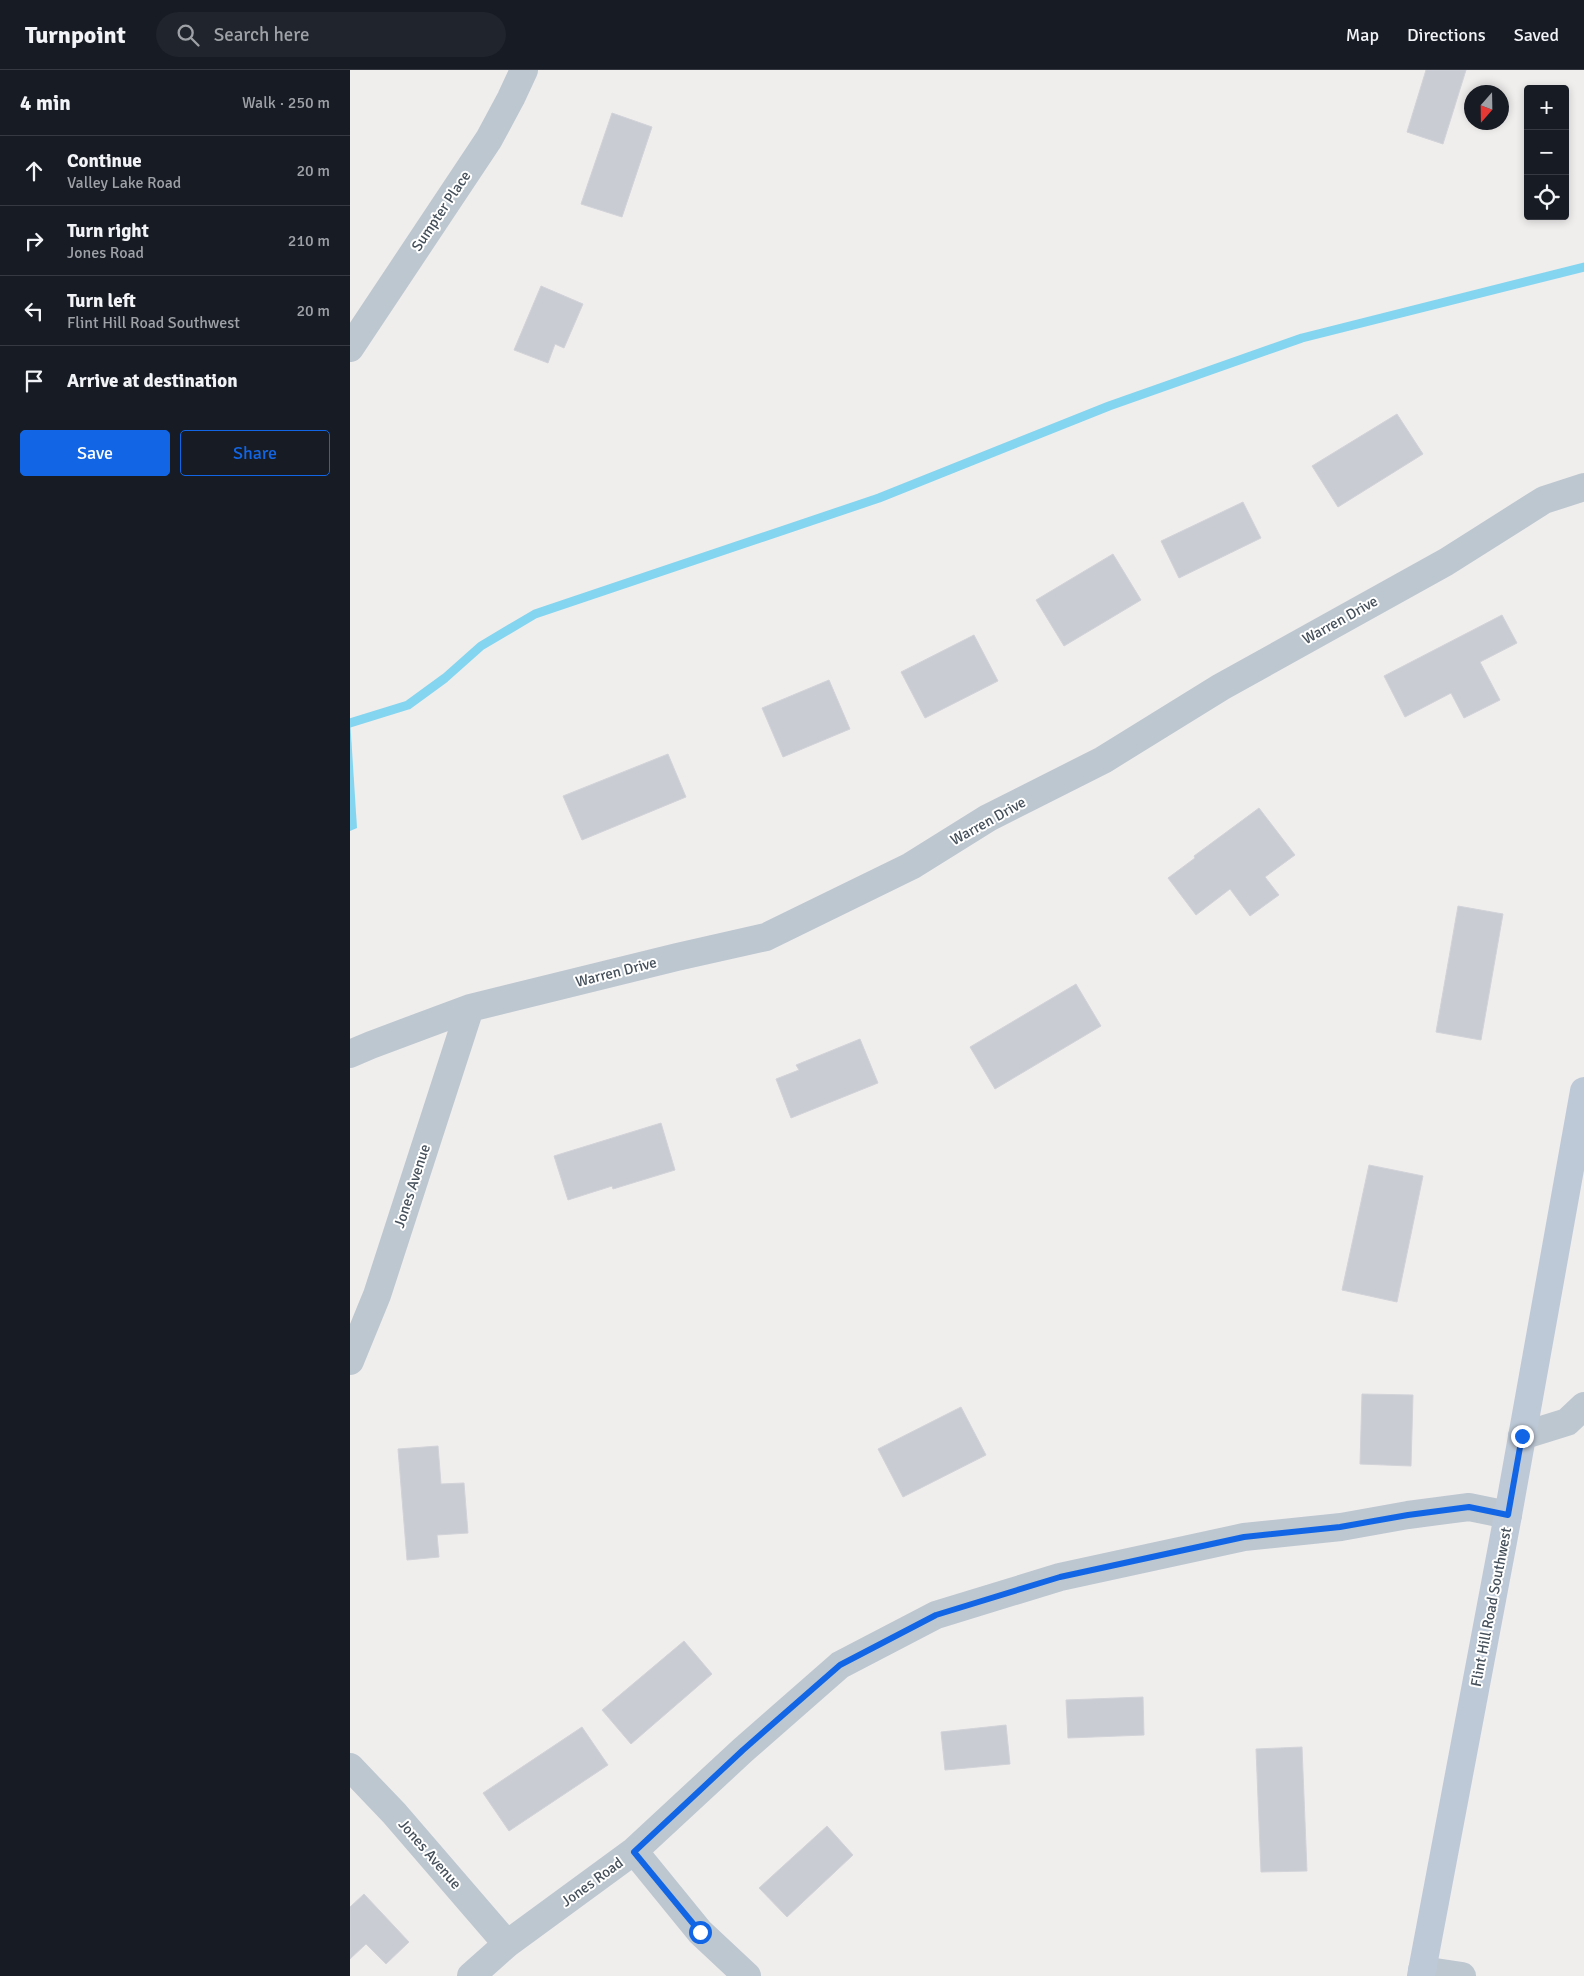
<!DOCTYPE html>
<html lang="en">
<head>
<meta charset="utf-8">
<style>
	body { margin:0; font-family:Signika,sans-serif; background:#20242c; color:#f1f3f6 }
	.controls { position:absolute; right:15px; top:15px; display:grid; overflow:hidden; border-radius:5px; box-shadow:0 2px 8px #0003 }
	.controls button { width:45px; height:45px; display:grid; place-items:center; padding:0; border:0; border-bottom:1px solid #363941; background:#171b24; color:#f1f3f6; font:25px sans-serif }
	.compass { position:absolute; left:1114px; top:15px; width:45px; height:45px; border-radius:50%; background:#171b24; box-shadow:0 2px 8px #0003; rotate:200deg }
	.stop { position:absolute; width:15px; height:15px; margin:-11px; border:4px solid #1266e5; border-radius:50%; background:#fff }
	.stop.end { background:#1266e5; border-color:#fff; box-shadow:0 1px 5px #0008 }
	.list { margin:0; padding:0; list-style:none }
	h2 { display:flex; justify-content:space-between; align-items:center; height:65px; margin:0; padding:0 20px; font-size:21px }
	h2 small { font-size:16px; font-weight:400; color:#9ea1a6 }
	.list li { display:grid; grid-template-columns:32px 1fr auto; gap:15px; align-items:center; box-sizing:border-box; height:70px; padding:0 20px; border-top:1px solid #363941 }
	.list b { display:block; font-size:19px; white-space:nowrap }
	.list p { margin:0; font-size:16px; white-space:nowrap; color:#9ea1a6 }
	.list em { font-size:16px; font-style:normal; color:#9ea1a6 }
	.actions { display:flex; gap:10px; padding:15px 20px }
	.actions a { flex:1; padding:11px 0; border:1px solid #1266e5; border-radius:5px; text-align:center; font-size:18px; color:#1266e5 }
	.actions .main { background:#1266e5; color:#fff }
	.icon { flex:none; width:28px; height:28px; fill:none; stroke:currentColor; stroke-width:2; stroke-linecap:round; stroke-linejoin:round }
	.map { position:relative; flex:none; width:1234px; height:1906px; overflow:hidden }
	header { display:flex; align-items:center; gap:30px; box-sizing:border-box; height:70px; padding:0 25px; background:#171b24; border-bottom:1px solid #363941 }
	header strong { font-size:24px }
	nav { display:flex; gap:28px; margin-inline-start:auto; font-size:18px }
	.search { width:350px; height:45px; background:#20242c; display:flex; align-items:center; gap:12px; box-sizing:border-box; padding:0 18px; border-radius:28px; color:#9ea1a6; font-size:19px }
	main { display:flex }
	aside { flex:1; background:#171b24 }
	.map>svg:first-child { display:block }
</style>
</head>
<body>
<header>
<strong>Turnpoint</strong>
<div class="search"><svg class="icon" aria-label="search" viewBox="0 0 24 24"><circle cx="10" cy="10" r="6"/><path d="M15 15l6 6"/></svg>Search here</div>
<nav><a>Map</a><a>Directions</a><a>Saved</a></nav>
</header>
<main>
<aside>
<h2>4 min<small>Walk · 250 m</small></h2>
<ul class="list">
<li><svg class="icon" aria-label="ahead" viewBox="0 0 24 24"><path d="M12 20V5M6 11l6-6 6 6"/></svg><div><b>Continue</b><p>Valley Lake Road</p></div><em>20 m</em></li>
<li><svg class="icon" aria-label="right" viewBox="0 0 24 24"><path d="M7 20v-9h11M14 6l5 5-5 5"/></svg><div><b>Turn right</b><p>Jones Road</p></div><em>210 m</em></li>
<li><svg class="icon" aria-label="left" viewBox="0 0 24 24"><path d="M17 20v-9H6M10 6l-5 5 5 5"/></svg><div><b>Turn left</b><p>Flint Hill Road Southwest</p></div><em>20 m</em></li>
<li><svg class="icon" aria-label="arrive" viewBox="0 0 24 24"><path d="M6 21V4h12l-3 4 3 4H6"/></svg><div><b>Arrive at destination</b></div></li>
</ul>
<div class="actions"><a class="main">Save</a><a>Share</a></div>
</aside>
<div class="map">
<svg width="1234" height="1906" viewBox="0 0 1234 1906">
	<rect width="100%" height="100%" fill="#f0eded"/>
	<path fill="#84d5ef" d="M0 649 7 758 0 761Z"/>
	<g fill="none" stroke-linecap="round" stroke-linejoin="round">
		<path stroke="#84d5ef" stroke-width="9" d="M0 653 58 635 95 608 131 576 185 544 529 428 759 336 952 268 1234 197"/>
	</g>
	<path fill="#c9ccd2" stroke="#d1d3d9" d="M1076 0H1116L1093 74 1057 62Z
		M262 43 302 57 272 147 231 134Z
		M191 216 233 234 214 278 205 274 198 293 164 280Z
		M1047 344 1073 384 988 437 962 396Z
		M893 432 911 468 829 508 811 471Z
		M763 484 791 530 714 576 686 530Z
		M1152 545 1167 573 1130 592 1150 630 1114 648 1101 623 1055 647 1034 606Z
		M624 565 648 611 575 648 551 602Z
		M479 610 500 659 433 687 412 638Z
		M318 684 336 727 232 770 213 726Z
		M909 738 945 785 915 807 929 825 900 846 880 819 846 845 818 808 845 788 844 786Z
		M1108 836 1153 844 1131 970 1086 962Z
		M726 914 751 956 645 1019 620 977Z
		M510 969 528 1013 441 1048 426 1009 449 1000 446 995Z
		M311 1053 325 1100 263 1119 262 1116 218 1130 204 1086Z
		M1019 1095 1073 1106 1047 1232 992 1220Z
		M1012 1324 1063 1325 1061 1396 1010 1394Z
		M611 1337 636 1385 553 1427 528 1379Z
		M88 1376 91 1414 114 1413 118 1463 87 1465 89 1487 57 1490 48 1379Z
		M334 1571 362 1604 281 1674 252 1640Z
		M793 1627 794 1665 718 1668 716 1630Z
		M656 1655 660 1694 595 1700 591 1662Z
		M232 1657 258 1695 159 1761 133 1723Z
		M952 1677 957 1801 911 1802 906 1679Z
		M477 1756 503 1785 437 1847 409 1818Z
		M14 1824 59 1872 36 1894 16 1874 0 1889V1837Z"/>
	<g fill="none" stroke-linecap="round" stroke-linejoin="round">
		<path stroke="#bdc7d0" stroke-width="28" d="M0 278 139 69 161 28 174 0
			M0 984 21 975 120 938 327 887 416 867 561 796 638 748 753 690 871 617 1096 492 1194 430 1234 417
			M0 1291 27 1225 120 938
			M1172 1366 1217 1352 1234 1336
			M0 1697 44 1743 157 1874
			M284 1781 350 1862 397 1906
			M1072 1900 1112 1906
			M121 1906 157 1874 284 1781 393 1680 490 1595 586 1545 710 1507 894 1467 991 1457 1058 1445 1119 1437 1158 1445"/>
		<path stroke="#bec9d7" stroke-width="28" d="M1071 1906 1158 1445 1234 1021"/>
	</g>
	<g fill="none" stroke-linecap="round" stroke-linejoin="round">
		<path stroke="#1266e5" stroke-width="6" d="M350 1862 284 1782 393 1680 490 1595 586 1545 710 1507 894 1467 990 1457 1058 1445 1119 1437 1158 1445 1172 1366"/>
	</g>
	<g text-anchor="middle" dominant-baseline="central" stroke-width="4" stroke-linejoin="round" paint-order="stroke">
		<g font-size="15" fill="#45505b" stroke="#fff">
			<text transform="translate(91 141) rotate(-56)">Sumpter Place</text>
			<text transform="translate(990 550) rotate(-29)">Warren Drive</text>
			<text transform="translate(638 751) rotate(-29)">Warren Drive</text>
			<text transform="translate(266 902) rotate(-14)">Warren Drive</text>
			<text transform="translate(62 1116) rotate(-72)">Jones Avenue</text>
			<text transform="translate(1141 1537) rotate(-79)">Flint Hill Road Southwest</text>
			<text transform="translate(80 1784) rotate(49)">Jones Avenue</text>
			<text transform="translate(242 1812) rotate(-36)">Jones Road</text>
		</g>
	</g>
</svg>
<div class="controls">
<button>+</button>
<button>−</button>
<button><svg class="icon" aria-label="locate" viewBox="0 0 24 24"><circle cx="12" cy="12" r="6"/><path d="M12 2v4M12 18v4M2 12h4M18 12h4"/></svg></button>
</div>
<svg class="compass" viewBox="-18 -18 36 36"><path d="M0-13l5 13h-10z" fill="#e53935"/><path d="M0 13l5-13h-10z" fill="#9ea1a6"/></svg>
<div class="stop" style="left:350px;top:1862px"></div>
<div class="stop end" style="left:1172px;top:1366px"></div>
</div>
</main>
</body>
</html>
